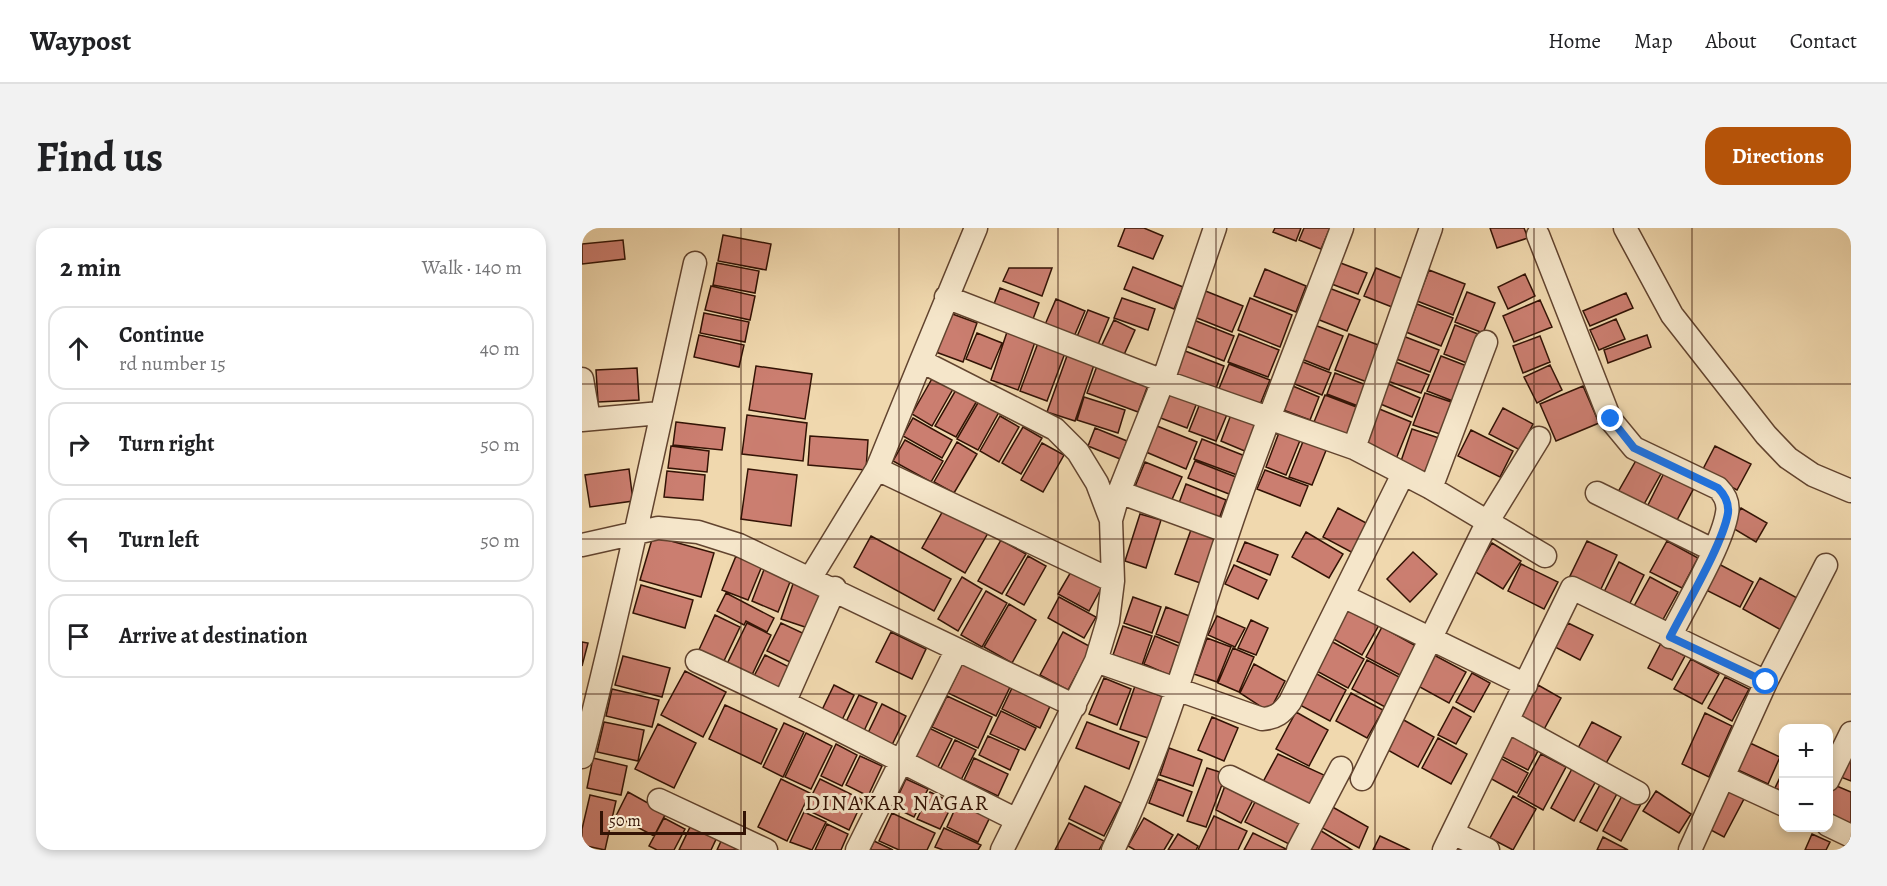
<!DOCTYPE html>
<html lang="en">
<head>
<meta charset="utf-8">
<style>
	body { margin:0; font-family:Alegreya,serif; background:#f2f2f2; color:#202124 }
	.controls { position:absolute; right:18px; bottom:18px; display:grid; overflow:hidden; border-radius:12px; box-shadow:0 3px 9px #0003 }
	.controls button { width:54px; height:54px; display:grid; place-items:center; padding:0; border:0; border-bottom:2px solid #e0e0e0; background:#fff; color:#202124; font:30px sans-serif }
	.scale { position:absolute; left:18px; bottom:15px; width:146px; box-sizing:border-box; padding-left:6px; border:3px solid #331305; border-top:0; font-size:16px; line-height:21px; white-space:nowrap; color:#331305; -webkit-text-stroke:4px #f5e6ca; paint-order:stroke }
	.stop { position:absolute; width:18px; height:18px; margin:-14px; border:4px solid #1a73e8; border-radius:50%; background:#fff }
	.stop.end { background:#1a73e8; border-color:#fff; box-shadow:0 2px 6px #0008 }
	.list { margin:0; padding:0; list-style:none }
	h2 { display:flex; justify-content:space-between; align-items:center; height:78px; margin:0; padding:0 24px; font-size:26px }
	h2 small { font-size:20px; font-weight:400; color:#757577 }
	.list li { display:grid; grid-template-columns:39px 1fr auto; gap:18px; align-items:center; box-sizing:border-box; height:84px; margin:0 12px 12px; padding:0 12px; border:2px solid #e0e0e0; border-radius:18px }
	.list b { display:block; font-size:22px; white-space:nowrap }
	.list p { margin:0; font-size:20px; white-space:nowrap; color:#757577 }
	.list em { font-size:20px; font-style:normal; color:#757577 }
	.icon { flex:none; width:33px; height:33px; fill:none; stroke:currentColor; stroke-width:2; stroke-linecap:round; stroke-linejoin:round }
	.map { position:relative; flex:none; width:1269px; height:622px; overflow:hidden; border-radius:18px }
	header { display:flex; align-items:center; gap:36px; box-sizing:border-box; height:84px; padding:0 30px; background:#fff; border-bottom:2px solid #e0e0e0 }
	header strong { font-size:28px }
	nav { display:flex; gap:33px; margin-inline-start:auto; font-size:21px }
	.intro { display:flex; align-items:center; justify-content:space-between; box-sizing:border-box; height:144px; padding:0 36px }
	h1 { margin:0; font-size:42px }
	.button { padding:15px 27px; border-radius:18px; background:#b45309; color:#fff; font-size:21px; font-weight:700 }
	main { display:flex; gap:36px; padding:0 36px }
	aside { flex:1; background:#fff; border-radius:18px; box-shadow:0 3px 9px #0003 }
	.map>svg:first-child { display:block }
</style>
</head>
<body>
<header>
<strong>Waypost</strong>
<nav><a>Home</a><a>Map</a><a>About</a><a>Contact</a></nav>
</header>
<div class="intro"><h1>Find us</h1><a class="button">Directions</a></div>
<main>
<aside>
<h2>2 min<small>Walk · 140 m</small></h2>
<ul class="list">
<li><svg class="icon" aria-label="ahead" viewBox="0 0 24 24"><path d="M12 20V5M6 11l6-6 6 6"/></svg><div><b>Continue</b><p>rd number 15</p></div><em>40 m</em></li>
<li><svg class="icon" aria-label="right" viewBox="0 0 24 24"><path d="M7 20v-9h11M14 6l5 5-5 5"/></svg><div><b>Turn right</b></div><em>50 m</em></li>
<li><svg class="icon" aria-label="left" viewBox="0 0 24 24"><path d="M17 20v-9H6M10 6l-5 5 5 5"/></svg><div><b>Turn left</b></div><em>50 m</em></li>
<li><svg class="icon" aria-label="arrive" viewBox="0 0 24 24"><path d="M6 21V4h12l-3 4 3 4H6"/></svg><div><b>Arrive at destination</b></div></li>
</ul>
</aside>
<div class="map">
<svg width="1269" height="622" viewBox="0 0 1269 622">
	<rect width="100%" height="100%" fill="#f0d8ae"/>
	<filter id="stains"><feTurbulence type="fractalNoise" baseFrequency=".00333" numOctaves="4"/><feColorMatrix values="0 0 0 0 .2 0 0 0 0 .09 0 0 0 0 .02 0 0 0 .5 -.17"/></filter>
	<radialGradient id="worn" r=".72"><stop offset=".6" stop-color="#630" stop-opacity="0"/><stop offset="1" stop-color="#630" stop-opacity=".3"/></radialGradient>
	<path fill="#cb7e70" stroke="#331305" stroke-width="1.5" d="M543 0H562L581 8 571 31 536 18Z
		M693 0H719L714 13 691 4Z
		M722 0H748L739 21 717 12Z
		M908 0H942L946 10 915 20Z
		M141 7 189 16 184 42 136 33Z
		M41 12 43 31 0 36V16Z
		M756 34 785 45 776 66 747 55Z
		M135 35 177 43 173 65 131 57Z
		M551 39 601 59 592 81 542 61Z
		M427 40H470L460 68 421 53Z
		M794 40 821 51 810 79 782 68Z
		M683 41 724 58 714 84 672 68Z
		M847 42 883 56 871 87 835 73Z
		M943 46 953 68 926 81 916 59Z
		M129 58 173 68 168 92 123 82Z
		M418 60 457 75 448 99 409 84Z
		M747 60 778 72 765 103 735 91Z
		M621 62 661 78 650 104 610 88Z
		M885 64 913 75 901 105 873 94Z
		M1044 65 1051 80 1008 98 1001 83Z
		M540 70 573 81 566 102 532 90Z
		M668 70 710 87 698 119 656 102Z
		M474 71 503 83 491 111 462 99Z
		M958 72 970 99 932 114 921 88Z
		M835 76 871 90 859 118 824 104Z
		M506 82 527 90 515 119 494 111Z
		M365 84 395 95 381 134 351 123Z
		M122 85 167 94 163 114 118 105Z
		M609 91 652 108 642 133 599 116Z
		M1034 91 1043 111 1017 122 1008 102Z
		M532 92 553 102 541 129 519 119Z
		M730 96 761 108 747 142 717 130Z
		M873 97 901 108 890 137 862 126Z
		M425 104 453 114 436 162 409 152Z
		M395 105 420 115 409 141 384 131Z
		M657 106 697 122 686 149 646 134Z
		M767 106 799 118 785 154 753 142Z
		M117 107 162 117 157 139 112 129Z
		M1065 107 1069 119 1026 135 1022 122Z
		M821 108 857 122 848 144 812 130Z
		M958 108 968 134 941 145 931 118Z
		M456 115 483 125 465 173 438 163Z
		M598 121 642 138 633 163 588 145Z
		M486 125 513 134 493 193 465 184Z
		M859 128 890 140 876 175 845 163Z
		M716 132 749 145 740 167 708 154Z
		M811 133 847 147 839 165 803 152Z
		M647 136 688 152 677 179 636 163Z
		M968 137 980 162 955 175 942 149Z
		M174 138 230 146 223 191 167 182Z
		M515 138 566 157 556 184 505 165Z
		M55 140 57 172 16 174 14 142Z
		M753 145 784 157 776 178 745 166Z
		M351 149 371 161 350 198 330 186Z
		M804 155 838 170 830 189 796 175Z
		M706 156 737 169 728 192 696 180Z
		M1001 158 1017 195 974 213 958 176Z
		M375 160 396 171 374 209 353 198Z
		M587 160 616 172 605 200 576 189Z
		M843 165 875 176 864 208 831 197Z
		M743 167 777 180 766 207 732 194Z
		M502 169 543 182 536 205 495 192Z
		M397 173 417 184 396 222 375 211Z
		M619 173 646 184 634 213 607 203Z
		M795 180 829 194 814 231 780 217Z
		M921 180 951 196 938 222 907 206Z
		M650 184 676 194 665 224 639 213Z
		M165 187 225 195 221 233 160 226Z
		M418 188 437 199 417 234 398 223Z
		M331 190 370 212 360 230 321 208Z
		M94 194 143 200 140 222 91 217Z
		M575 198 615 214 604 241 564 224Z
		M441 199 460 210 439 246 420 235Z
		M513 200 545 213 538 231 506 218Z
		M830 201 860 211 847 247 818 236Z
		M698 202 719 210 704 247 684 239Z
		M889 202 931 223 918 249 876 228Z
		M228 208 286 212 284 242 226 237Z
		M620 211 663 228 655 247 612 231Z
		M722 211 745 220 730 257 707 249Z
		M323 212 361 233 349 254 311 233Z
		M375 214 395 226 372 265 352 254Z
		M460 215 482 227 461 264 439 252Z
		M89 218 127 223 125 244 86 240Z
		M1133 218 1169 236 1155 262 1120 243Z
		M1056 229 1081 242 1061 278 1036 264Z
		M613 233 654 249 647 266 606 250Z
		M563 234 600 249 588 276 552 261Z
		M47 241 51 273 8 279 3 247Z
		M166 241 215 247 209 298 159 291Z
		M683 242 726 258 718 278 675 261Z
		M85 243 123 247 121 272 82 269Z
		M1083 243 1113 258 1094 294 1065 279Z
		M604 256 644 272 637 291 597 275Z
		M756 280 788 297 773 326 741 309Z
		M1159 280 1185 295 1174 314 1149 299Z
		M362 281 406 305 383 345 340 320Z
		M558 286 579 292 564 340 543 333Z
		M610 299 639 309 621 356 593 346Z
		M724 304 761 326 747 350 710 329Z
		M71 308 132 325 119 369 58 352Z
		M289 308 369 351 352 383 272 339Z
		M419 312 444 326 420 366 396 353Z
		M1005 313 1035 327 1018 363 988 348Z
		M1085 313 1116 330 1100 360 1068 344Z
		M663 314 696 327 688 347 655 333Z
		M910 315 939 333 921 361 892 343Z
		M831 324 855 346 828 374 805 351Z
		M154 328 180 338 166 372 140 362Z
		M446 328 464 338 442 377 424 367Z
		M1037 334 1062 347 1046 379 1021 366Z
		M1133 334 1171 354 1158 379 1120 360Z
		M939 336 976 354 962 381 926 363Z
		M652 337 685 352 676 371 643 356Z
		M183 339 210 349 196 384 170 373Z
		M490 342 520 359 507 383 476 366Z
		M380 349 400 361 376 403 356 391Z
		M1068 349 1096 364 1079 395 1051 380Z
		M1178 350 1217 371 1199 402 1161 381Z
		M212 353 239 363 226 400 199 391Z
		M59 357 111 372 103 400 51 385Z
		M404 363 425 375 400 419 379 407Z
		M144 365 192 390 185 404 164 393 162 397 135 383Z
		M477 369 514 389 502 410 466 390Z
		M551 369 579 379 570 405 542 395Z
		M427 376 454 392 430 435 402 419Z
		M584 379 610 389 600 416 574 406Z
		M764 380 797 397 780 427 748 409Z
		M133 387 158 399 140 437 115 426Z
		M635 388 663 400 653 419 626 407Z
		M669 392 686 400 674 427 656 420Z
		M165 395 189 407 169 449 144 438Z
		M199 395 227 408 212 436 185 423Z
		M986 395 1011 407 998 432 973 419Z
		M541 398 570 408 560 437 531 427Z
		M800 399 834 418 818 447 784 429Z
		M309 404 344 421 330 451 294 434Z
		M481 404 509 419 486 462 458 447Z
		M573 408 599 419 587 447 562 436Z
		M625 410 649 419 635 454 612 446Z
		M747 412 782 431 766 460 731 441Z
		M0 414 6 415 0 438Z
		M1079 415 1103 428 1090 452 1066 440Z
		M651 420 672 429 657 464 636 455Z
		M183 427 207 439 193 466 169 454Z
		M852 427 884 444 867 475 836 458Z
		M41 428 88 440 80 469 33 457Z
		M1109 431 1137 446 1120 476 1092 461Z
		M785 432 819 450 803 479 770 461Z
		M381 434 429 457 414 488 366 465Z
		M672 436 703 453 687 484 658 465Z
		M103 443 144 464 121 509 79 487Z
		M733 445 764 462 748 493 716 476Z
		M890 445 908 455 892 484 874 474Z
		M1143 449 1167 461 1150 493 1126 480Z
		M522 450 549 461 535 497 507 486Z
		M252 457 272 467 259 494 239 484Z
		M956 457 979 470 960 505 937 493Z
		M431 458 469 476 458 500 420 481Z
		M553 458 582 469 566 510 538 501Z
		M30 461 77 472 70 499 24 488Z
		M769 465 801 482 785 510 754 493Z
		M277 467 295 475 281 505 263 496Z
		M365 468 410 489 396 520 350 499Z
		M300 476 324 488 309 519 285 507Z
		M143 477 195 501 179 536 127 511Z
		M871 479 889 489 874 516 856 507Z
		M419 483 454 500 443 522 408 506Z
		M714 484 746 502 727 538 694 521Z
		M1123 485 1150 498 1127 549 1100 536Z
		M630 489 656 500 642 533 616 522Z
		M820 491 852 509 836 539 804 521Z
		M22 494 62 502 56 533 15 524Z
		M505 494 557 514 547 541 494 520Z
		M1010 494 1039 509 1023 537 995 522Z
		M202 495 222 504 201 549 181 539Z
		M76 496 114 515 92 560 53 541Z
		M347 500 370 511 355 541 332 530Z
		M224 505 250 518 229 561 203 549Z
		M928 506 957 521 946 542 917 527Z
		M406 508 437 522 428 542 397 527Z
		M856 510 885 526 869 556 840 540Z
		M373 512 394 522 379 552 358 542Z
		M1168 515 1198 529 1186 556 1156 542Z
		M254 516 275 527 260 558 239 548Z
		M587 520 620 532 611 558 578 547Z
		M696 526 742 547 728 577 681 554Z
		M959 526 984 539 961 582 936 568Z
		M278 528 300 538 286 568 264 557Z
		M1269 529V553L1256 548Z
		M11 530 45 538 39 567 5 560Z
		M392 530 426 546 416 568 382 552Z
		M918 530 946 545 935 565 906 549Z
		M991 539 1015 551 992 593 969 580Z
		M625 540 644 546 624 599 605 593Z
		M1202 541V564L1193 560Z
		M199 551 228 565 205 613 176 599Z
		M238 551 281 572 267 602 223 581Z
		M324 551 346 561 332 589 311 579Z
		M576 551 610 564 601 588 567 575Z
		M1020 553 1037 562 1015 603 998 594Z
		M644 555 672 570 659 595 634 582Z
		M1250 556 1269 564V596L1246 587V565Z
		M503 558 539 575 522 608 487 591Z
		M1146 560 1163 569 1142 609 1125 600Z
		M1074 563 1109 586 1097 605 1061 583Z
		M46 564 84 585 72 608 34 588Z
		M348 564 371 575 358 601 335 591Z
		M1041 566 1059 576 1039 613 1021 603Z
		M8 567 34 573 23 622 0 617V601Z
		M931 568 954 581 931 622 908 610Z
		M674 572 725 597 713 619 663 594Z
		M376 574 408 589 396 614 365 599Z
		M747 577 786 599 777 620 735 597Z
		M222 584 244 594 230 622 208 614Z
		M310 585 353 605 345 622H317L297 613Z
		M632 588 665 603 656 622H616Z
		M82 590 103 601 92 622H75L67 618Z
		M562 590 591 607 582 622H553L546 618Z
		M110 595 136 607 129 622H97Z
		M487 595 522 613 517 622H473Z
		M245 596 266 606 259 622H233Z
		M362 600 399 617 396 622H361L353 619Z
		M736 601 770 622H725Z
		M671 605 706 622H662Z
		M596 606 616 618 614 622H586Z
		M1230 606 1248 614 1244 622H1223Z
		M798 608 828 622H791Z
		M1021 609 1046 622H1015Z
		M140 611 163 622H135Z
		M292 613 311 622H288Z"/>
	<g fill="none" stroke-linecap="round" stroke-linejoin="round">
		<g stroke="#62442f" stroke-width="25">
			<path id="street" d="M394 0 339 133 473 201 496 224 515 255 529 292 531 353 526 393 514 433 420 622
				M1043 0 1090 87 1184 207 1206 230 1231 247 1269 263
				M956 7 1028 191 1052 220 1136 260C1143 267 1147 275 1145 285 1140 317 1103 378 1088 409
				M364 69 581 153 772 220 849 260 963 328
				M0 151 7 191
				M0 192 78 185
				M772 220 849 0
				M295 241 531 353
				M849 260 904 114
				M537 264 646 304
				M1015 265 1131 322
				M529 292 537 264 581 153 633 0
				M0 317 76 300 116 304 157 317 493 478
				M229 349 295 241 339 133
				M761 368 944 457
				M115 433C224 482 328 539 435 592
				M514 433 680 491C694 490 700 485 708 474L821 246
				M203 473 253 360
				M927 494 1056 565
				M0 529C42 365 76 200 113 35
				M648 549 731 590
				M1141 549 1202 577
				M780 551 906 293 957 210
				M1246 552 1269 505
				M77 572 184 622
				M1246 597 1269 608
				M871 605 906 622
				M275 622 374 423
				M531 622C581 518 610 411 647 302 681 200 722 101 760 0
				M716 622 759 540
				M862 622 990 360 1184 454
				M1108 622 1184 454 1244 337"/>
		</g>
		<use href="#street" stroke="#f5e6ca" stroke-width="22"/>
	</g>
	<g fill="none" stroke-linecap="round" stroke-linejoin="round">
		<path stroke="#1a73e8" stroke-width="8" d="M1029 191 1052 220 1136 260C1143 267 1147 275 1146 285 1141 316 1103 379 1088 409L1184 454"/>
	</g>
	<path fill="none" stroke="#331305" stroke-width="1.5" stroke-opacity="0.55" d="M159 0V622M317 0V622M476 0V622M634 0V622M793 0V622M952 0V622M1110 0V622M0 156H1269M0 311H1269M0 466H1269"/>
	<g text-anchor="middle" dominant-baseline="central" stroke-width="6" stroke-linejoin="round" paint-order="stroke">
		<g font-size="22" letter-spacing="1.5" fill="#331305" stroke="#f5e6ca">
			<text x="315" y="575">DINAKAR NAGAR</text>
		</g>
	</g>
	<rect width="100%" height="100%" filter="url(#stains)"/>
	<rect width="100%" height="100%" fill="url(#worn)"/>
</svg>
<div class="controls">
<button>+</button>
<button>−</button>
</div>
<div class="scale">50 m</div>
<div class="stop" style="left:1184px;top:454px"></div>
<div class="stop end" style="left:1029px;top:191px"></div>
</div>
</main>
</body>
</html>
